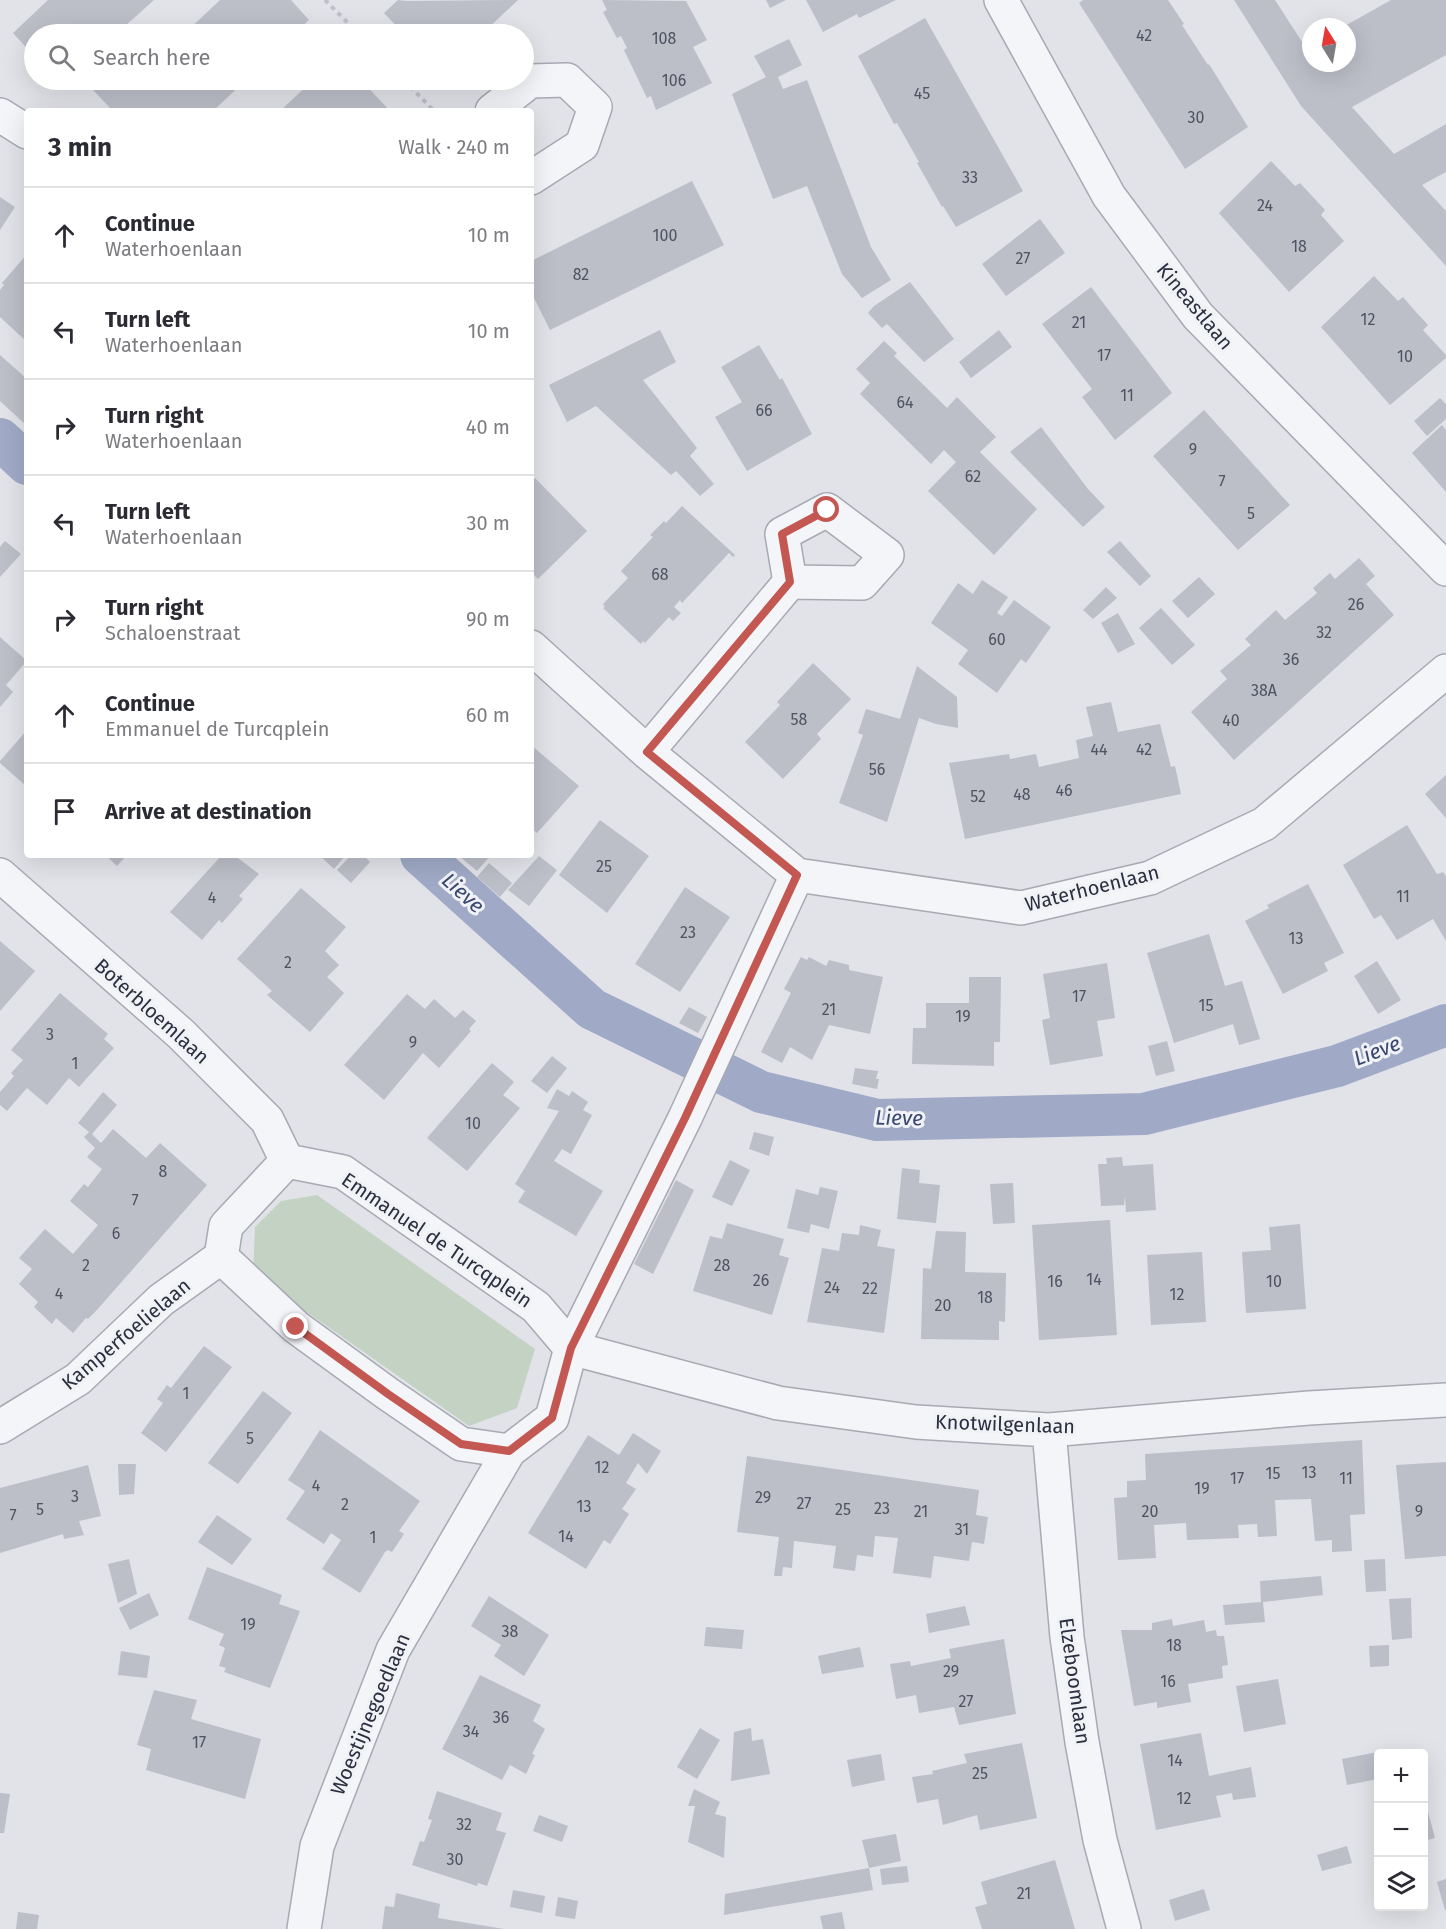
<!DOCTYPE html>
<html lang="en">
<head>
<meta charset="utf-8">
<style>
	body { margin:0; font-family:"Fira Sans",sans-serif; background:#f2f2f3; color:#2b2b33 }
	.controls { position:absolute; right:18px; bottom:18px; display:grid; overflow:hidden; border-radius:6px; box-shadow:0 6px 24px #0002 }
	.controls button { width:54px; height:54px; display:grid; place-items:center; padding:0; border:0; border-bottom:2px solid #e1e1e2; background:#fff; color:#2b2b33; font:30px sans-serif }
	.compass { position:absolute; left:1302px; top:18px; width:54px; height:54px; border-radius:50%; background:#fff; box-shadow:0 6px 24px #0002; rotate:349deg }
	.stop { position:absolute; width:18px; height:18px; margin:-14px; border:4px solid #c35751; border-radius:50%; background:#fff }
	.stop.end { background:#c35751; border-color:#fff; box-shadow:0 2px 6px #0008 }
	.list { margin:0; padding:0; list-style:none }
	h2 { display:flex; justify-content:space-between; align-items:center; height:78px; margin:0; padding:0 24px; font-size:26px }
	h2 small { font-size:20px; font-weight:400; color:#7c7c81 }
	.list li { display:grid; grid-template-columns:39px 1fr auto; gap:18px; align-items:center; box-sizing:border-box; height:96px; padding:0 24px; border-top:2px solid #e1e1e2 }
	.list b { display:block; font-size:22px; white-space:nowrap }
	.list p { margin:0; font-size:20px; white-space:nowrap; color:#7c7c81 }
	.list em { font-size:20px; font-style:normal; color:#7c7c81 }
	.icon { flex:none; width:33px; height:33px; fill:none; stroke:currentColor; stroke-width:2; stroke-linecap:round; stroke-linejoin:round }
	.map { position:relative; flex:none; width:1446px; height:1929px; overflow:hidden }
	.search { position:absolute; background:#fff; box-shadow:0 6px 24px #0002; left:24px; top:24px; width:510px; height:66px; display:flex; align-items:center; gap:15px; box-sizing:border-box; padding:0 21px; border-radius:33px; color:#7c7c81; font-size:22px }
	.panel { position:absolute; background:#fff; box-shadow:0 6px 24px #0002; left:24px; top:108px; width:510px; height:750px; border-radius:6px }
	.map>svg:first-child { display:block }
</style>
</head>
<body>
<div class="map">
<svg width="1446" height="1929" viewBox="0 0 1446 1929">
	<rect width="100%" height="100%" fill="#e2e3e9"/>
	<path fill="#c4d2c3" d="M317 1195 535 1349 517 1408 469 1426 253 1274 255 1227 281 1201Z"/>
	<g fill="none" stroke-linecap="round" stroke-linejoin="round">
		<path stroke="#a0aac6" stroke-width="42" d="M0 439 27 464
			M421 855 592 1009 761 1092 877 1120 1144 1114 1337 1066 1446 1025"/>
	</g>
	<path fill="#bcbec8" d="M48 0H154L125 26 129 30 124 34H34V56L13 33Z
		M220 0H291L309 20 294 34H184Z
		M398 0 407 1 518 0 482 34H404L384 13Z
		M602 0 686 1 707 40 693 47 712 83 656 110 651 96 647 98 624 50 627 48 621 36 617 38 603 12 607 10Z
		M766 0H786L770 8Z
		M806 0H896L859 18 857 14 823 32Z
		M1083 0H1168L1184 24 1182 25 1208 65 1209 64 1248 127 1185 169 1079 3Z
		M1234 0H1275L1306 48 1311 45V63H1347V27H1343L1391 0H1446V55L1352 107 1394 154 1446 124V172L1422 185 1446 211V266L1301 106Z
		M925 18 1023 191 956 227 943 206 942 207 917 163 919 162 897 123 894 124 858 56Z
		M789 39 802 65 778 77 783 89 807 80 871 247 891 280 862 298 842 274 807 186 773 199 732 94 766 77 754 56Z
		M56 80H70L63 86Z
		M103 80H246L213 111H113L92 89Z
		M313 80H361L390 111H280Z
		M1271 161 1295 186 1300 183 1325 210 1321 215 1344 241 1289 292 1219 213Z
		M692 181 724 245 550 330 531 292V261Z
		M0 197 15 207 0 230Z
		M1040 219 1065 253 1006 296 982 264Z
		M27 254V342L0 317V290L4 285 2 283Z
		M1374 276 1398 301 1403 297 1415 311 1428 325 1423 330 1446 355V358L1390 405 1321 327Z
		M910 282 954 339 924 362 887 324 882 328 868 313 874 306Z
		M1091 287 1172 393 1115 440 1082 397 1092 389 1042 324Z
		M660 330 676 362 643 380 697 448 690 456 714 484 700 496 676 471 671 475 596 406 567 422 549 385Z
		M999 330 1012 347 971 378 959 362Z
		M884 341 897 353 894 356 947 408 957 397 996 437 980 452 1037 509 994 555 928 491 956 462 944 450 931 464 860 394 870 383 856 369Z
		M759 345 780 380 782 378 812 434 747 471 715 417 742 402 721 367Z
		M0 355 27 379V426L0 401Z
		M1440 398 1446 404V419L1427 436 1414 421Z
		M1204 410 1290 505 1238 550 1153 456Z
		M1442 425 1446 430V492L1412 453Z
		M1041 427 1088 489 1105 507 1083 527 1010 452Z
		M535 478 587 531 538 579 531 572V482Z
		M682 506 735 555 733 557 729 553 682 603 680 600 674 607 681 613 673 621 669 617 645 643 643 641 641 644 603 608 605 607 603 604 628 578 621 571 653 537 650 535 664 521 666 523Z
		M5 541 21 554 0 577V547Z
		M1120 541 1151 576 1140 586 1107 552Z
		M1359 558 1375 576 1366 584 1394 615 1234 760 1191 712 1227 679 1220 671 1251 645 1245 639 1276 610 1285 620 1317 593 1313 588 1330 573 1335 579Z
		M1199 577 1215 594 1188 618 1172 601Z
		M982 580 1008 597 997 613 1002 616 1014 600 1051 627 1026 663 1021 659 997 693 958 664 968 650 931 623 958 583 973 594Z
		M1106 587 1117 598 1093 619 1083 610Z
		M1161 608 1195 645 1172 665 1139 628Z
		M1118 613 1135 644 1118 653 1101 623Z
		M0 637 27 661 6 685 13 692 0 707Z
		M813 663 851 699 817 734 821 739 783 779 745 742 780 705 777 702Z
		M917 666 957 697 958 728 936 724 919 718 887 822 839 803 863 735 858 733 866 709 900 719Z
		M1111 702 1118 732 1160 724 1171 767 1175 766 1181 794 965 839 949 763 1009 754 1010 759 1036 754 1039 767 1079 758 1076 740 1093 736 1086 707Z
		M27 730V787L0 763V761Z
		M531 745 579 786 537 833 531 828Z
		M1446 775V818L1425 794Z
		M600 820 649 856 607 913 559 875Z
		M1407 825 1437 874 1443 872 1446 876V941L1433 919 1397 940 1381 915 1374 919 1343 865Z
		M105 855H127L117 866Z
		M222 855H234L259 874 239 896 243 899 222 923 219 920 202 940 170 912Z
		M319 855H346L334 869Z
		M351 855H363L370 862 351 883 337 870Z
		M458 855H491L477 871Z
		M539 856 557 870 529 906 508 890Z
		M489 863 512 883 500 897 477 877Z
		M1308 884 1344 953 1324 963 1328 971 1283 994 1245 921 1269 908 1267 905Z
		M685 887 730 917 680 992 635 964Z
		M301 888 346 927 325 951 339 965 327 977 344 993 310 1032 267 995 272 991 237 959Z
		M1209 934 1225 986 1242 981 1260 1039 1239 1045 1233 1024 1174 1043 1147 953Z
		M0 941 35 971 0 1011Z
		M801 957 807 960 809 957 826 966 829 960 849 965V970L883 977 870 1034 829 1025 812 1060 790 1047 782 1063 761 1052 791 993 784 989Z
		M1377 961 1401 1000 1378 1014 1354 976Z
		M1107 963 1115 1018 1097 1021 1103 1056 1050 1065 1042 1020 1050 1018 1043 974Z
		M969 977H1001L1000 1042H994V1066L912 1064 913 1028H926V1003H969Z
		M60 993 108 1034 104 1039 114 1048 79 1087 69 1078 47 1105 27 1088 7 1111 0 1105V1092L14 1076 11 1073 23 1060 11 1050Z
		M407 994 425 1009 434 999 455 1018 463 1010 476 1021 469 1029 471 1031 439 1068 423 1053 384 1100 344 1065Z
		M689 1007 707 1017 698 1033 679 1023Z
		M1167 1041 1175 1071 1156 1076 1148 1046Z
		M552 1056 567 1068 547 1093 531 1081Z
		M492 1063 514 1082 503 1095 520 1108 467 1171 427 1138Z
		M855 1068 878 1071 876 1079H879L877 1089 852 1084Z
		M557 1089 569 1096 572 1091 588 1102 583 1110 592 1115 571 1154 562 1149 554 1161 603 1191 576 1236 518 1202 525 1191 515 1184 559 1111 547 1108Z
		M103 1092 117 1105 92 1134 101 1143 113 1129 146 1158 160 1143 207 1185 96 1311 88 1319 86 1318 73 1333 56 1318 52 1324 34 1307 38 1302 19 1284 32 1269 19 1258 45 1229 73 1254 98 1225 70 1201 84 1184 88 1187 102 1169 87 1157 95 1148 84 1137 89 1132 78 1123Z
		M754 1132 774 1137 769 1156 749 1149Z
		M1122 1157 1123 1166 1153 1164 1156 1210 1126 1212 1125 1196 1124 1205 1101 1206 1098 1164H1107L1106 1158Z
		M730 1160 750 1170 732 1206 712 1197Z
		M902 1168 920 1170 919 1183 940 1185 936 1223 897 1219Z
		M676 1180 694 1190 653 1274 634 1264Z
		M1013 1183 1015 1223 993 1224 990 1184Z
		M820 1187 838 1191 829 1229 811 1224 809 1233 787 1228 796 1189 818 1195Z
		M1110 1220 1117 1335 1039 1340 1032 1225Z
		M727 1223 784 1239 779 1255 789 1258 772 1315 693 1291 710 1236 722 1239Z
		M1300 1224 1306 1309 1246 1313 1242 1252 1271 1250 1269 1227Z
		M860 1225 881 1230 877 1246 895 1249 884 1333 807 1322 822 1248 839 1251 842 1233 859 1235Z
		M936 1231 966 1232 965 1272 1006 1273 1005 1322 999 1321V1340L921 1339 923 1268 931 1269Z
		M1202 1252 1206 1322 1151 1325 1147 1255Z
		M204 1346 232 1367 166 1452 141 1433 163 1403 157 1399 167 1385 171 1388Z
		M263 1391 292 1413 238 1484 208 1463Z
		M320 1430 420 1501 399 1531 404 1534 392 1552 388 1550 385 1552 360 1593 322 1569 341 1540 331 1533 324 1544 286 1519 305 1491 288 1480Z
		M633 1433 661 1451 647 1474 638 1463 626 1483 636 1489 622 1509 629 1514 610 1544 604 1540 586 1569 528 1533 588 1435 619 1455Z
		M1362 1440 1365 1514 1350 1515 1352 1551 1332 1552V1540L1315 1541 1311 1499 1275 1500 1277 1536 1258 1537 1257 1524 1238 1525 1239 1538 1187 1540 1186 1523 1154 1525 1156 1558 1118 1560 1114 1498 1127 1497V1481L1146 1480 1145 1454Z
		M747 1456 979 1490 976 1515 988 1517 984 1544 972 1542 969 1561 934 1556 931 1578 893 1573 898 1538 875 1536 873 1557 857 1555 855 1571 833 1568 836 1546 794 1541 792 1568 783 1567 782 1576H774L779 1537 737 1532Z
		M1446 1462V1556L1405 1559 1396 1465Z
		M118 1464H136L134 1494 119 1495Z
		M88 1465 101 1516 79 1521 84 1535 64 1539 63 1534 0 1553V1488Z
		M217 1515 252 1539 232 1565 198 1542Z
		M129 1559 137 1594 118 1603 108 1564Z
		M1385 1559 1386 1591 1366 1592 1364 1560Z
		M207 1567 282 1595 279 1604 300 1611 270 1688 224 1672 226 1668 219 1666 225 1648 219 1645 224 1634 188 1619Z
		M1321 1576 1323 1595 1263 1602 1265 1622 1225 1625 1223 1605 1261 1602 1260 1581Z
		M149 1593 159 1615 130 1630 119 1608Z
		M489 1596 549 1635 524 1676 494 1656 501 1645 471 1626Z
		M1411 1598 1412 1638 1392 1640 1389 1599Z
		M965 1606 970 1625 929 1633 926 1614Z
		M1172 1619 1173 1626 1204 1620 1206 1632 1216 1630 1217 1636H1224L1228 1665 1222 1666 1223 1678 1188 1684 1191 1702 1157 1708V1702L1134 1706 1121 1630H1152V1623Z
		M706 1627 744 1630 742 1649 704 1646Z
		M1004 1639 1016 1714 959 1725 954 1707 919 1713 916 1695 896 1699 890 1664 910 1661 911 1666 951 1658 949 1649Z
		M1389 1645V1666L1370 1667 1369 1646Z
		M860 1647 864 1667 822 1674 818 1656Z
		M121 1651 150 1656 147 1678 118 1675Z
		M480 1675 541 1705 533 1721 545 1729 532 1754 535 1755 526 1774 510 1765 502 1780 442 1749Z
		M1278 1679 1286 1724 1244 1732 1236 1686Z
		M154 1690 197 1700 191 1719 261 1739 245 1799 146 1770 151 1749 137 1745Z
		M700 1728 720 1740 697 1779 677 1767Z
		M751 1728 752 1741 763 1739 770 1774 731 1781 734 1732Z
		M1201 1733 1209 1776 1251 1767 1256 1797 1233 1800 1232 1793 1216 1796 1221 1817 1156 1830 1140 1744Z
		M1022 1743 1037 1818 980 1830 977 1815 943 1825 938 1799 917 1803 912 1777 933 1774 932 1771 967 1763 964 1754Z
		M1393 1749V1754H1378V1779L1347 1785 1342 1759Z
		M881 1754 885 1780 852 1787 847 1760Z
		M694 1789 720 1802 715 1814 726 1817 724 1858 688 1842 695 1806H688Z
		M437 1791 502 1813 496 1830 506 1833 487 1886 478 1883 477 1886 412 1865 420 1841 424 1842 432 1820 428 1819Z
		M0 1793 10 1794 4 1833H0Z
		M1424 1797 1435 1838 1424 1841Z
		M539 1815 568 1826 562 1842 533 1831Z
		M896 1834 901 1861 869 1868 873 1890 724 1915 725 1894 869 1868 862 1840Z
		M1347 1846 1352 1863 1322 1871 1317 1855Z
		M1055 1860 1075 1929H982L975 1907 987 1904 981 1882Z
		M907 1866 909 1882 882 1885 880 1869Z
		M1446 1879V1910H1445L1437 1882Z
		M1204 1889 1210 1910 1175 1921 1169 1900Z
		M513 1890 545 1896 542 1913 510 1907Z
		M396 1893 440 1904 438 1918 504 1929H382L385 1906 394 1907Z
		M558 1897 578 1901 575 1919 555 1916Z
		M18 1912 39 1915 37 1929H16Z
		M842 1912 845 1929H823L820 1916Z"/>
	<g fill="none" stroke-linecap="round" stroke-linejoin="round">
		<g stroke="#a7a9b3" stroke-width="36">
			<path id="minor" d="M1001 0 1109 196 1198 316 1446 569
				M492 111 530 81 567 80 595 107 582 145 531 178
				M0 115 27 132
				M531 647 647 752 797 875 1021 908 1150 878 1264 824 1446 671
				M647 752 790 582 862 583 887 555 827 510 782 534 790 582
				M0 875 181 1034 267 1120 287 1161
				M287 1161 343 1172 536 1307 571 1348
				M221 1257 296 1327 388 1394 461 1444 509 1451
				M221 1257 226 1226 287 1161
				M571 1348 778 1403 916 1422 1049 1430 1309 1408 1446 1400
				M0 1427 78 1379 161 1300 221 1257
				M1049 1430 1067 1637 1082 1742 1100 1840 1124 1929
				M304 1929 317 1846 393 1650 509 1451 552 1418 571 1348 685 1118 797 875"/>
		</g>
		<path stroke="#c0c1c8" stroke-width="4" stroke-dasharray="4.5 4.5" stroke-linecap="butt" d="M325 0 359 34
			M404 80 434 111"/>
		<use href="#minor" stroke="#f4f5f8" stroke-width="33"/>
	</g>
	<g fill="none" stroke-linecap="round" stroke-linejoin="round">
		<path stroke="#c35751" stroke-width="8" d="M296 1327 388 1394 461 1444 509 1451 552 1418 571 1348 685 1118 797 875 647 752 790 582 782 534 827 510"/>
	</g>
	<g text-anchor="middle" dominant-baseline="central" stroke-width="6" stroke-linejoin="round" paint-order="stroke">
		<g font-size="16" fill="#4f5261">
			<text x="1144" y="35">42</text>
			<text x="664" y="38">108</text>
			<text x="674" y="80">106</text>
			<text x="922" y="93">45</text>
			<text x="1196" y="117">30</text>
			<text x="970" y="177">33</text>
			<text x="1265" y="205">24</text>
			<text x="665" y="235">100</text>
			<text x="1299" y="246">18</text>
			<text x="1023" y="258">27</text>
			<text x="581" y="274">82</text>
			<text x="1368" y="319">12</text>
			<text x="1079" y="322">21</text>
			<text x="1104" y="355">17</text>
			<text x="1405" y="356">10</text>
			<text x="1127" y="395">11</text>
			<text x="905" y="402">64</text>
			<text x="764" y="410">66</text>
			<text x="1193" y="449">9</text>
			<text x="973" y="476">62</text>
			<text x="1222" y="481">7</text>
			<text x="1251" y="513">5</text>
			<text x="660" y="574">68</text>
			<text x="1356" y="604">26</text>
			<text x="1324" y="632">32</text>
			<text x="997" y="639">60</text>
			<text x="1291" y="659">36</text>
			<text x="1264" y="690">38A</text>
			<text x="799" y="719">58</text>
			<text x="1231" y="720">40</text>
			<text x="1099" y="749">44</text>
			<text x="1144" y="749">42</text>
			<text x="877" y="769">56</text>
			<text x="1064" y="790">46</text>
			<text x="1022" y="794">48</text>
			<text x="978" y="796">52</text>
			<text x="604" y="866">25</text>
			<text x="1403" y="896">11</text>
			<text x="212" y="897">4</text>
			<text x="688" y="932">23</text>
			<text x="1296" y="938">13</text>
			<text x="288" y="962">2</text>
			<text x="1079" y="996">17</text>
			<text x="1206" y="1005">15</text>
			<text x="829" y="1009">21</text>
			<text x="963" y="1016">19</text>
			<text x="50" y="1034">3</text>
			<text x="413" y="1042">9</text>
			<text x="75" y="1063">1</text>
			<text x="473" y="1123">10</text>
			<text x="163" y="1171">8</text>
			<text x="135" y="1200">7</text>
			<text x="116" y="1233">6</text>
			<text x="86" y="1265">2</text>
			<text x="722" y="1265">28</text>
			<text x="1094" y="1279">14</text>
			<text x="761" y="1280">26</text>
			<text x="1055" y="1281">16</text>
			<text x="1274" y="1281">10</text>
			<text x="832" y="1287">24</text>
			<text x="870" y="1288">22</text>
			<text x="59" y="1293">4</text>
			<text x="1177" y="1294">12</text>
			<text x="985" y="1297">18</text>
			<text x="943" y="1305">20</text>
			<text x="186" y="1393">1</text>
			<text x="250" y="1438">5</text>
			<text x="602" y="1467">12</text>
			<text x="1309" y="1472">13</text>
			<text x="1273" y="1473">15</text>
			<text x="1237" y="1478">17</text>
			<text x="1346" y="1478">11</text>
			<text x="316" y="1485">4</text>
			<text x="1202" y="1488">19</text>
			<text x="75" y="1496">3</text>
			<text x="763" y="1497">29</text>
			<text x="804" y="1503">27</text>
			<text x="345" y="1504">2</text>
			<text x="584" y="1506">13</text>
			<text x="882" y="1508">23</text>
			<text x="40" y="1509">5</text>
			<text x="843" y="1509">25</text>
			<text x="921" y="1511">21</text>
			<text x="1150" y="1511">20</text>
			<text x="1419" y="1511">9</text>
			<text x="13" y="1515">7</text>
			<text x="962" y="1529">31</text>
			<text x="566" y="1536">14</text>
			<text x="373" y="1537">1</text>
			<text x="248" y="1624">19</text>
			<text x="510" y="1631">38</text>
			<text x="1174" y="1645">18</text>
			<text x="951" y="1671">29</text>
			<text x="1168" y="1681">16</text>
			<text x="966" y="1701">27</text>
			<text x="501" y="1717">36</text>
			<text x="471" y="1731">34</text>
			<text x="199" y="1742">17</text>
			<text x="1175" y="1760">14</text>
			<text x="980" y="1773">25</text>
			<text x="1184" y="1798">12</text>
			<text x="464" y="1824">32</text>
			<text x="455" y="1859">30</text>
			<text x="1024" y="1893">21</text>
		</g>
		<g font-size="20" fill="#2b2e3f" stroke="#f1f2f6">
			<text transform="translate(1195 306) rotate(50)">Kineastlaan</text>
			<text transform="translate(1092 888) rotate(-14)">Waterhoenlaan</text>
			<text transform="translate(152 1011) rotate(42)">Boterbloemlaan</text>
			<text transform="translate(437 1240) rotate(34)">Emmanuel de Turcqplein</text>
			<text transform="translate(126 1334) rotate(-40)">Kamperfoelielaan</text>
			<text transform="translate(1005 1424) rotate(2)">Knotwilgenlaan</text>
			<text transform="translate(1075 1681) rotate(82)">Elzeboomlaan</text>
			<text transform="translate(370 1714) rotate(-67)">Woestijnegoedlaan</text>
		</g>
		<g font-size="21" font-style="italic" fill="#394670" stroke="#f1f2f6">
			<text transform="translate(463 893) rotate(42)">Lieve</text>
			<text transform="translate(1377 1051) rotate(-21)">Lieve</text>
			<text transform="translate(899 1118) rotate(1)">Lieve</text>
		</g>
	</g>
</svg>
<div class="controls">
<button>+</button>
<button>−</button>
<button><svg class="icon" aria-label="layers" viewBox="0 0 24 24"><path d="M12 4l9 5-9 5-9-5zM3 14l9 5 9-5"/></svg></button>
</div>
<svg class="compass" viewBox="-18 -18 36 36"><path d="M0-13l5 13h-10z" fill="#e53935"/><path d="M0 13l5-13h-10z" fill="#7c7c81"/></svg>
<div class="stop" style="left:827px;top:510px"></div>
<div class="stop end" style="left:296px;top:1327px"></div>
<div class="search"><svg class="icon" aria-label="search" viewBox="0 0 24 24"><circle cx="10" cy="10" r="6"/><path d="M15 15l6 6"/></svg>Search here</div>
<section class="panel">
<h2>3 min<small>Walk · 240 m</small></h2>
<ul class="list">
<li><svg class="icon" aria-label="ahead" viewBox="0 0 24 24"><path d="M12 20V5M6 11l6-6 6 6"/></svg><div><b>Continue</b><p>Waterhoenlaan</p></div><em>10 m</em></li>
<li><svg class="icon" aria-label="left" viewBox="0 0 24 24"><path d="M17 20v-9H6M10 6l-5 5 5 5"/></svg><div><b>Turn left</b><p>Waterhoenlaan</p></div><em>10 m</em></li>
<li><svg class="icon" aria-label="right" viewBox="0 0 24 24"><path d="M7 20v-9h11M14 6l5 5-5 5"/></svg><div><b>Turn right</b><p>Waterhoenlaan</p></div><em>40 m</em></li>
<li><svg class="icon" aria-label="left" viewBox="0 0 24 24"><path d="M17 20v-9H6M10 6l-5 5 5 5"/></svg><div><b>Turn left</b><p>Waterhoenlaan</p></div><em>30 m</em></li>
<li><svg class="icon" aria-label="right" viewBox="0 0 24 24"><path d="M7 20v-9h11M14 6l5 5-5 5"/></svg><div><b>Turn right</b><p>Schaloenstraat</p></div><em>90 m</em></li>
<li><svg class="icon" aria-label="ahead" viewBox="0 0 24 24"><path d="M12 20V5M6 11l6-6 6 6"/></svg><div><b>Continue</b><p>Emmanuel de Turcqplein</p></div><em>60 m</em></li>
<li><svg class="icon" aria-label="arrive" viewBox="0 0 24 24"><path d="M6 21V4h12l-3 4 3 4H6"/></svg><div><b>Arrive at destination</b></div></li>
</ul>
</section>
</div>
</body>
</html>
